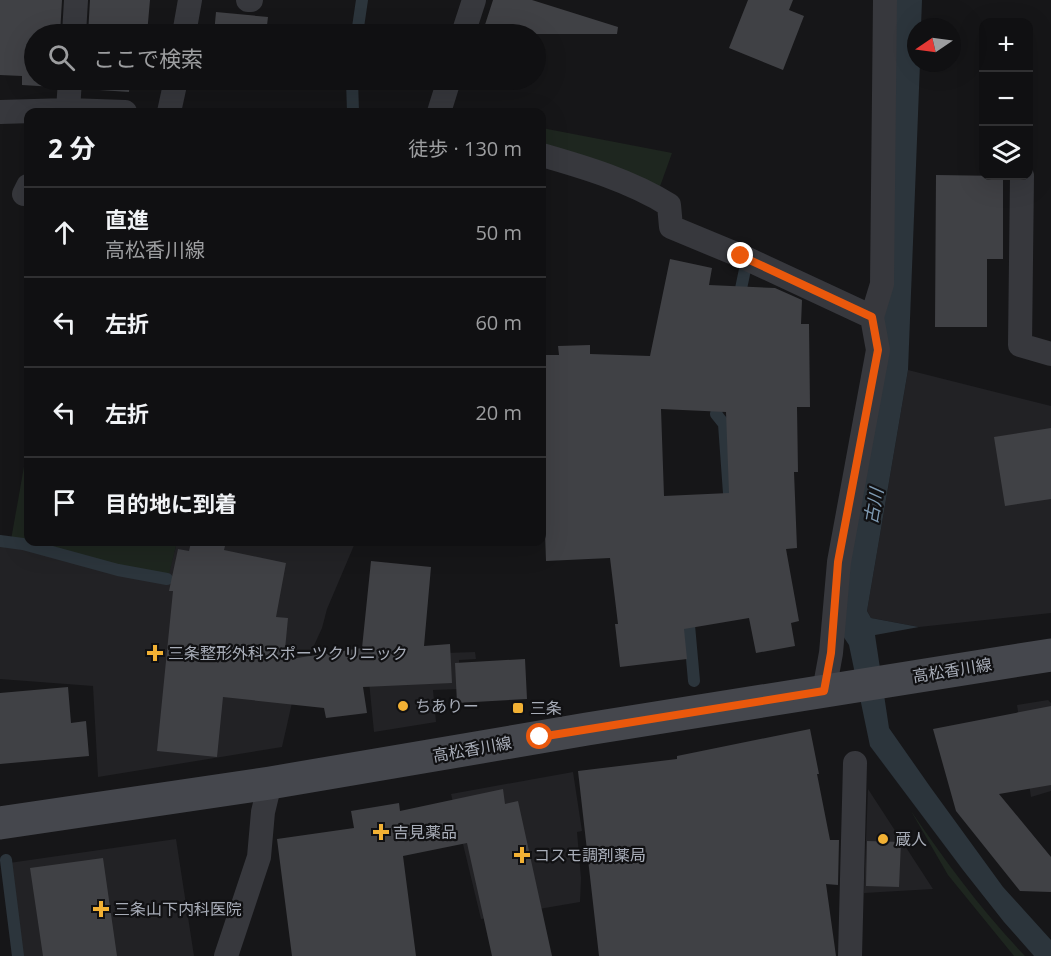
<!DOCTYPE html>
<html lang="ja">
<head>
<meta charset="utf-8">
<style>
	body { margin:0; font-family:"Open Sans","Noto Sans JP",sans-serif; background:#19191b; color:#f1f3f6 }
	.controls { position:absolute; right:18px; top:18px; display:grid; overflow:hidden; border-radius:12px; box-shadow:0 6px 24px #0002 }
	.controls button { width:54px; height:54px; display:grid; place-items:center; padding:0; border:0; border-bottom:2px solid #303032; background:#101012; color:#f1f3f6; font:30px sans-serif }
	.compass { position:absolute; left:907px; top:18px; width:54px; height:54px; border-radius:50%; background:#101012; box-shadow:0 6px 24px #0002; rotate:257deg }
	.stop { position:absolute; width:18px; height:18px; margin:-14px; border:4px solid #ea580c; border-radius:50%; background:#fff }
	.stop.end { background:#ea580c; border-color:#fff; box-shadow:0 2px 6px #0008 }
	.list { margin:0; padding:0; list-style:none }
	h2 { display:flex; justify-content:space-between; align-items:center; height:78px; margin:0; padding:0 24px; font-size:26px }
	h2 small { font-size:20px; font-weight:400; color:#9c9d9f }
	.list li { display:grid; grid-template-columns:39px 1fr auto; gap:18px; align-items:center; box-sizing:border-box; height:90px; padding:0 24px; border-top:2px solid #303032 }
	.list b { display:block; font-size:22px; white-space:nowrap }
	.list p { margin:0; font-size:20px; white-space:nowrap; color:#9c9d9f }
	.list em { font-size:20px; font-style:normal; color:#9c9d9f }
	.icon { flex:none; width:33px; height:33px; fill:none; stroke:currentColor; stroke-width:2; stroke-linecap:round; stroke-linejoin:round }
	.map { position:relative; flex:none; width:1051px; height:956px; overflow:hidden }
	.search { position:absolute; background:#101012; box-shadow:0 6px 24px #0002; left:24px; top:24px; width:522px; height:66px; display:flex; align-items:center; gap:15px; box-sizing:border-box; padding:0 21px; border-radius:33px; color:#9c9d9f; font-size:22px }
	.panel { position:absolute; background:#101012; box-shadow:0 6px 24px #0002; left:24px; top:108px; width:522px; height:438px; border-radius:12px }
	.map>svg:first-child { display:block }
</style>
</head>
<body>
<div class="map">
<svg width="1051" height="956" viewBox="0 0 1051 956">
	<rect width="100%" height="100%" fill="#161618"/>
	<path fill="#222225" d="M908 370 1051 406V613L919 627 871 618 867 611Z
		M177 542 355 543 327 609 322 628 296 685 282 747 98 777 93 686 0 679V543L23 547 116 572 166 582Z
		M366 651 417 654 475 652 476 659 459 660 460 689 433 690 436 722 374 732Z
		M1048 700 1051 703V791L1031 797 1017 705Z
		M573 772 582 831 577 832 581 878 580 902 481 919 451 794Z
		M868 789 933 889 864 893Z
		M176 839 194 956H20L9 863Z"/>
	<path fill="#1e261f" d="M542 128 672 153 658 192 542 148Z
		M28 444V542H177L168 578 126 569 11 540Z
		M911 811C946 862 982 911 1025 956H1014L948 875Z"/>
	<path fill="#2c353c" d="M894 0H922L921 27H916V63H920L908 370 867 611 871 618 919 627 875 635 889 728 931 788 1003 887 1051 940V956H1034L1004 922 963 870 870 746 849 645 843 636 845 579 883 319Z"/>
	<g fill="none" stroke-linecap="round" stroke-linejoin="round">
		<path stroke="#2c353c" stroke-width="12" d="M357 34 362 0
			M352 80 353 112
			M738 303 748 255
			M720 396 716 414 724 424 730 507
			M0 541 23 544 118 570 167 579
			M688 614 694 681
			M6 860 18 956"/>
	</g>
	<path fill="#404145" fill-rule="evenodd" d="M0 0H62L60 34H34V80H56L55 87 22 85V76L0 75Z
		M90 0H150L147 34H88Z
		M493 0H532L618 27 617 34H482Z
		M748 0H793L789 10 804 16 783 70 729 48Z
		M216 12 268 17 266 34H214Z
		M84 80H130L129 92 84 89Z
		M209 80H261L260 87 209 81Z
		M936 175 1003 176V259H987V327H935Z
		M670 259 712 268 709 285 775 288 802 300 801 324H809L810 407H797L798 472H794L797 548 786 549 799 621 791 623 795 646 756 653 749 618 684 629 687 659 620 667 615 624H618L610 558 546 561 542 441V355H559L558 346 590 345V354L650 356ZM661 409 726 412 729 493 664 496Z
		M1051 428V499L1005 506 994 437Z
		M191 542H226L224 550 286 563 276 617 288 618 284 660 362 648 371 561 431 567 424 646 450 644 452 683 363 687 367 713 326 718 324 708 223 697 217 757 157 751 173 591H169L178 549 189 551Z
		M525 659 527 699 457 703 455 663Z
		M68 687 71 723 86 721 89 756 0 764V693Z
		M1051 706V785L999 794 1051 857V892L1020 891 956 811 933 729Z
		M810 729 819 774H817L830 840H839L838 885 826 884 836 956H599L578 771 677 759V756Z
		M503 789 505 804 518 801 552 956H492L467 843 403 856 416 956H292L277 839 354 828 351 811 399 803 400 811Z
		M867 841 901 842 899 887 866 886Z
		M103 858 117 956H43L30 868Z"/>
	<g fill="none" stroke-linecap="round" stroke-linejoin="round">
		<path stroke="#37383d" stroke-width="24" d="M248 0H251
			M74 34 76 0
			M184 34 190 0
			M463 34 474 0
			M68 110 70 80
			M0 112 68 110 125 112
			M169 112 176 80
			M439 112 449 80
			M542 155C584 167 631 181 669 205L671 227 741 256 872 317
			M1022 176 1020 345 1051 354
			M24 194 28 186
			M824 691 831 653 839 562 878 350 872 317 882 284 885 0
			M226 956 259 857 263 812 270 783
			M850 956 855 763"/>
		<path stroke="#45474d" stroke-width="33" d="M0 823 270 783 587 729 1051 655"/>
	</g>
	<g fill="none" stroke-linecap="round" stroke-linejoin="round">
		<path stroke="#ea580c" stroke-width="8" d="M540 737 824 691 831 653 838 562 878 350 872 317 741 256"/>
	</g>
	<g fill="#f2b134" stroke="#111113" stroke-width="2">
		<path d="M152 644h6v6h6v6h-6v6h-6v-6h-6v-6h6z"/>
		<circle cx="403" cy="706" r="6"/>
		<rect x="512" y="702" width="12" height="12" rx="3"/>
		<path d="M378 823h6v6h6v6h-6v6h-6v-6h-6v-6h6z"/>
		<circle cx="883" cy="839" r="6"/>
		<path d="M519 846h6v6h6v6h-6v6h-6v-6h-6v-6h6z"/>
		<path d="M98 900h6v6h6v6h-6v6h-6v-6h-6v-6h6z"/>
	</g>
	<g text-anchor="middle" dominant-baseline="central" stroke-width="4.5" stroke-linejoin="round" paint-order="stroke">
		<g font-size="16" fill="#a8adb8" stroke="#111113" text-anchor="start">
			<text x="168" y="653">三条整形外科スポーツクリニック</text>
			<text x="415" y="706">ちありー</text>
			<text x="530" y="708">三条</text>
			<text x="393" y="832">吉見薬品</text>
			<text x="895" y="839">蔵人</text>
			<text x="534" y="855">コスモ調剤薬局</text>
			<text x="114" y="909">三条山下内科医院</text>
		</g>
		<g font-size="16" fill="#a8adb8" stroke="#111113">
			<text transform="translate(952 670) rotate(-9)">高松香川線</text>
			<text transform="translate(472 749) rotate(-10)">高松香川線</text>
		</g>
		<g font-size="18" font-style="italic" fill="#7f9bb3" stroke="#111113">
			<text transform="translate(873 506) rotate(-80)">古川</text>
		</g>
	</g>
</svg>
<div class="controls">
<button>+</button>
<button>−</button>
<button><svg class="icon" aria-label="layers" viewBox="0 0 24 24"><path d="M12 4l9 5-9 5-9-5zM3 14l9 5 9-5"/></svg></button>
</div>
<svg class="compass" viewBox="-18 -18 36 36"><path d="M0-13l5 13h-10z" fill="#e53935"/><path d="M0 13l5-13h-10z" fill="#9c9d9f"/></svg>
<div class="stop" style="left:540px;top:737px"></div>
<div class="stop end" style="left:741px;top:256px"></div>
<div class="search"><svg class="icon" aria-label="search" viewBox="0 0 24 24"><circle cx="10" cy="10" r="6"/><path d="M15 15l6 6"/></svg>ここで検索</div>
<section class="panel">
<h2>2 分<small>徒歩 · 130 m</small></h2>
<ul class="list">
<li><svg class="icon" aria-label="ahead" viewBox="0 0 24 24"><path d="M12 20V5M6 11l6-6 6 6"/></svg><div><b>直進</b><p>高松香川線</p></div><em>50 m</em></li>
<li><svg class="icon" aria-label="left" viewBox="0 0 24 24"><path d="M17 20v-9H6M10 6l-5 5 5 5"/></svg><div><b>左折</b></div><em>60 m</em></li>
<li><svg class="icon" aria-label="left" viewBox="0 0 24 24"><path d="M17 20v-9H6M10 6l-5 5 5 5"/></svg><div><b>左折</b></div><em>20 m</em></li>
<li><svg class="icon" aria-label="arrive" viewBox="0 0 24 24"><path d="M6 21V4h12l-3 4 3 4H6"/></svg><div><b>目的地に到着</b></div></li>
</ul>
</section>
</div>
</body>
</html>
